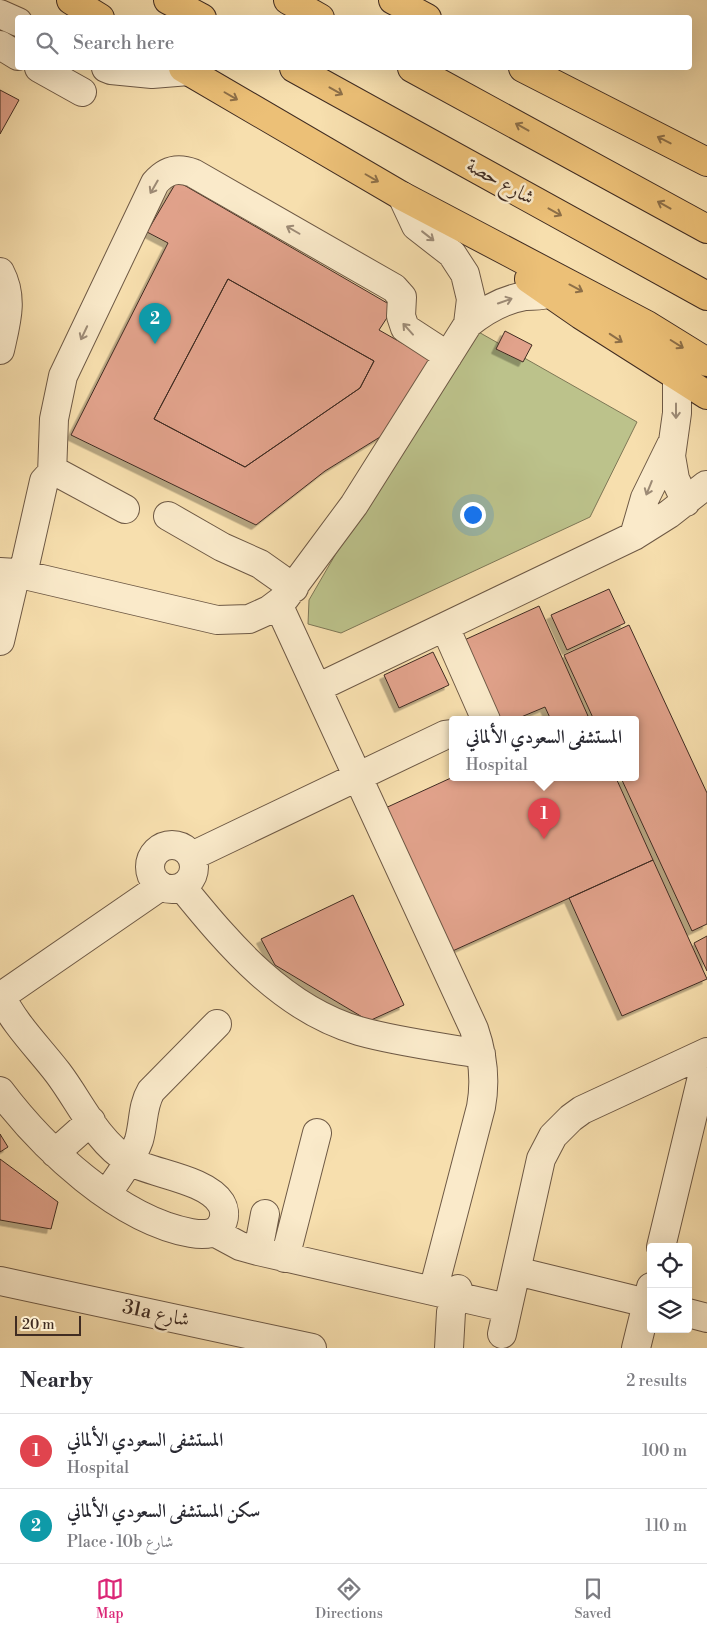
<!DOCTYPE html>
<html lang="en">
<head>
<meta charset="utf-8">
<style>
	body { margin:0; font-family:"Libre Bodoni",Amiri,serif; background:#f2f2f3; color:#2b2b33 }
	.controls { position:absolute; right:15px; bottom:15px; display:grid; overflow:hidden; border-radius:5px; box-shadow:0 5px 20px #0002 }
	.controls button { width:45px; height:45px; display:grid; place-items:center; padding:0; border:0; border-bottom:1px solid #e1e1e2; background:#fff; color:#2b2b33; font:25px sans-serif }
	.scale { position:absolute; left:15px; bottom:12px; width:66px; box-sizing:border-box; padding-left:5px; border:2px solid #402c22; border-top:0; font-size:14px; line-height:18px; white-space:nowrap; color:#402c22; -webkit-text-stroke:4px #faeaca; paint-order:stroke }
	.you { position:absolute; left:472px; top:514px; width:18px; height:18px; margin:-12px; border:4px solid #fff; border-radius:50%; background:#1a73e8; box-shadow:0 0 0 8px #1a73e833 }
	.badge { display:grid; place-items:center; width:32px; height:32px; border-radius:50%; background:#db2777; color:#fff; font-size:16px; font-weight:700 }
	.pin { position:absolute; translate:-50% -41px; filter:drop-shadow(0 1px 2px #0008) }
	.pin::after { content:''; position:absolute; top:26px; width:18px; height:15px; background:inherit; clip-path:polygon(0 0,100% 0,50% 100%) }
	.popup { position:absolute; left:449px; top:716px; width:190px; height:65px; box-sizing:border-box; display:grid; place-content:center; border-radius:5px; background:#fff; filter:drop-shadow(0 1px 4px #0005); font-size:16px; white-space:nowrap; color:#7c7c81 }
	.popup b { font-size:19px; color:#2b2b33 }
	.popup::after { content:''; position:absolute; left:50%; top:100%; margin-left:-10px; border:10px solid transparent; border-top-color:#fff }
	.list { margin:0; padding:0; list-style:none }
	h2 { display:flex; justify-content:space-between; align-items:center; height:65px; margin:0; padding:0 20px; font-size:21px }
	h2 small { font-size:16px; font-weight:400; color:#7c7c81 }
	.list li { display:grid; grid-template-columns:32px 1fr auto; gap:15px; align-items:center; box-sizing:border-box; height:75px; padding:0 20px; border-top:1px solid #e1e1e2 }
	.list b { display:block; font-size:19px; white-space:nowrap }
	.list p { margin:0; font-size:16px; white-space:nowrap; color:#7c7c81 }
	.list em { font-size:16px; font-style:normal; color:#7c7c81 }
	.icon { flex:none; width:28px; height:28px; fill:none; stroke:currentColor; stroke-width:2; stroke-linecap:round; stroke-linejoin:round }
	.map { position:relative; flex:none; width:707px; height:1348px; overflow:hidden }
	.search { position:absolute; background:#fff; box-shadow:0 5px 20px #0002; left:15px; right:15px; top:15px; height:55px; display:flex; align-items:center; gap:12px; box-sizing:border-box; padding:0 18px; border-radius:5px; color:#7c7c81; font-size:19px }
	.sheet { height:215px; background:#fff }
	nav { display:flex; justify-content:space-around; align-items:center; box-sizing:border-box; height:70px; border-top:1px solid #e1e1e2; background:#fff; font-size:14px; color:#7c7c81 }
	nav a { display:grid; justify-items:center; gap:2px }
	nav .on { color:#db2777 }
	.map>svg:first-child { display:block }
</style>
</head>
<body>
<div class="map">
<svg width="707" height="1348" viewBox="0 0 707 1348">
	<defs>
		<filter id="shadow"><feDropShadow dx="-4.5" dy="4.5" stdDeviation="0" flood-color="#0004"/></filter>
	</defs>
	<rect width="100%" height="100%" fill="#f7dfae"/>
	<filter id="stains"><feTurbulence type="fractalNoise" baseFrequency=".004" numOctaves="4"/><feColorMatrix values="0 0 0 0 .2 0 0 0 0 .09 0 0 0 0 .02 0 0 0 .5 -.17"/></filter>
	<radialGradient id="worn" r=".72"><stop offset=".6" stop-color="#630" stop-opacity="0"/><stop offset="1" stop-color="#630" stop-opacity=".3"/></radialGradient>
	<path fill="#bcc28b" stroke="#7e7756" d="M468 326 637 422 590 517 341 633 308 624 309 600Z"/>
	<path fill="#e1a28b" stroke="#402c22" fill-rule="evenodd" filter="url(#shadow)" d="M0 90 19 100 0 134Z
		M177 181 394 307 379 330 430 359 393 429 325 471 256 525 71 435 168 243 147 232ZM228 279 374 361 360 388 245 467 154 419Z
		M228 279 374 361 360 388 245 467 154 419Z
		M505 331 532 345 523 362 496 349Z
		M609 589 625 623 567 650 551 615Z
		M539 606 588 716 579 720H551L545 707 514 720H495L460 642Z
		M629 625 707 793V924L692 931 621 778H635V720H594L564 655Z
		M433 652 449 685 399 708 384 675Z
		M588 716 590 720H579Z
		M453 777 616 778 653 860 446 954 381 810Z
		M653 860 707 979 622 1016 569 898Z
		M353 895 404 1005 369 1021 275 965 261 939Z
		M707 936V971L694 943Z
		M0 1134 8 1147 0 1152Z
		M0 1159 58 1202 51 1229 0 1220Z"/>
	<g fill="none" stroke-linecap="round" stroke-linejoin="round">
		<g stroke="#6e5945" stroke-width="30">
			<path id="minor" d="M0 14 18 22
				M0 45 18 56
				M39 68 82 92
				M106 68 111 70 152 74 189 71
				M402 196 416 226 452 254 465 274 471 299 468 324
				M0 272C14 298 6 323 0 350
				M677 377V413L671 456 675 479 686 502
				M52 474 54 419 63 376 155 183C166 170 177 167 193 173L394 288 402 297 401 316 405 328 448 356
				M168 516 222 547 260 564 294 588
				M634 536 645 498 671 445
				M0 572 16 573 217 620 249 619 269 610 285 598 354 505 468 324C485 310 502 300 525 296 533 295 541 297 548 293
				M23 574 44 481C49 474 55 473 62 475L125 509
				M278 604 474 1029C483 1055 486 1080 481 1107L433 1291
				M445 627 486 720
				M0 641 16 573
				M317 688 634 536 669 514 706 485
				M150 867a22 22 0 1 1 44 0a22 22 0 1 1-44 0Z
				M192 856 445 735 453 734
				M182 887C230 946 283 1009 359 1031 398 1042 441 1047 481 1054
				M0 994C14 1024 38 1047 58 1073 80 1102 97 1142 129 1161 153 1174 206 1179 221 1203 224 1208 225 1215 223 1221 218 1236 203 1235 191 1233 119 1220 43 1148 0 1091
				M0 997 161 886
				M55 1153 91 1121
				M107 1194C118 1177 132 1160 139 1140 144 1123 142 1106 151 1091L217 1024
				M214 1232 240 1246 258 1251 507 1308
				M661 1247 707 1056
				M258 1251 265 1214
				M285 1258 317 1133
				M516 1271 651 1304
				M0 1281 312 1348
				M688 1313 707 1318
				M502 1334 541 1159 553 1136 571 1118 582 1110 707 1052
				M449 1348 451 1312 458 1289
				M636 1348 651 1287"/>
		</g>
		<g stroke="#402c22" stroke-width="30">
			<path id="major" d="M71 0 100 18
				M168 0 202 18
				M288 0 320 18
				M393 0 427 18
				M183 68 402 196 647 325 707 362
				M294 68 707 296
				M412 68 707 229
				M523 68 707 162
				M529 279 581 315 707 395"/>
		</g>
		<use href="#minor" stroke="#faeaca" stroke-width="28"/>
		<use href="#major" stroke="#ecc077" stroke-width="28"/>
	</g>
	<defs><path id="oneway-shaft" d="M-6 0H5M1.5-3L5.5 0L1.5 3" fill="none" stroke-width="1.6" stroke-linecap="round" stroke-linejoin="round" transform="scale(1.25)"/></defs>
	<g stroke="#8d6f48">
		<use href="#oneway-shaft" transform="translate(336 91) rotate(29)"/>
		<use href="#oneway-shaft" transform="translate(231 96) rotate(30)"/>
		<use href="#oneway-shaft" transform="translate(522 127) rotate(-151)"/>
		<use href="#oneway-shaft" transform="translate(664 140) rotate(-153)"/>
		<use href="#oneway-shaft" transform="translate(372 178) rotate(30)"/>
		<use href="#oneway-shaft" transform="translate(664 205) rotate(-151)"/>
		<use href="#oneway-shaft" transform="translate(555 212) rotate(29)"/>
		<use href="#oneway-shaft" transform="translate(576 288) rotate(28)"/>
		<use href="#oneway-shaft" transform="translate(616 338) rotate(33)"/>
		<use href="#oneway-shaft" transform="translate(677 344) rotate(32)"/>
	</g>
	<g stroke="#9d8b76">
		<use href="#oneway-shaft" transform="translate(154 187) rotate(120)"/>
		<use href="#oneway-shaft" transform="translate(293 230) rotate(-150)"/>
		<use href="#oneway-shaft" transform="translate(428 236) rotate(38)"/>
		<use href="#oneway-shaft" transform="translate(505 301) rotate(-19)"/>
		<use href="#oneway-shaft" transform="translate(408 329) rotate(-132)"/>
		<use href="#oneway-shaft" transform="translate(84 333) rotate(115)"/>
		<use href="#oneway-shaft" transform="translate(676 411) rotate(90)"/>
		<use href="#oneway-shaft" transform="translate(649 488) rotate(112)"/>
	</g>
	<g text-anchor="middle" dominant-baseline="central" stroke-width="5" stroke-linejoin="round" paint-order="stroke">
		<g font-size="20" fill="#402c22" stroke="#faeaca">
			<text transform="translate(500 182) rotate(29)">شارع حصة</text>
			<text transform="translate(156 1314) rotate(12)">31a شارع</text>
		</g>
	</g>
	<rect width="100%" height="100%" filter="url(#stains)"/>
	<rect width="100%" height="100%" fill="url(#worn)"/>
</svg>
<div class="controls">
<button><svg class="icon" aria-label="locate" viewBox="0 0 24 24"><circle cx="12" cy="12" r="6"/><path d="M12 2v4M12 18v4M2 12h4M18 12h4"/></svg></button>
<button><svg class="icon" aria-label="layers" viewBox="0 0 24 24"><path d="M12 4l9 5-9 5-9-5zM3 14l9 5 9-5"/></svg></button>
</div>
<div class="scale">20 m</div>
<div class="you"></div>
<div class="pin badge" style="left:544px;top:839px;background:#e0444e">1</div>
<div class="popup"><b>المستشفى السعودي الألماني</b>Hospital</div>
<div class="pin badge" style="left:155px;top:344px;background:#0f9aa8">2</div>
<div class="search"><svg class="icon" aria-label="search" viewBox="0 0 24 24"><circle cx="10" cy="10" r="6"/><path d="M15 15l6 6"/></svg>Search here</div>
</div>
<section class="sheet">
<h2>Nearby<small>2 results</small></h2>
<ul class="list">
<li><span class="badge" style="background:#e0444e">1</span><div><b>المستشفى السعودي الألماني</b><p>Hospital</p></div><em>100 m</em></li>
<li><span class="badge" style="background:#0f9aa8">2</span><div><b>سكن المستشفى السعودي الألماني</b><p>Place · 10b شارع</p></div><em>110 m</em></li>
</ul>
</section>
<nav>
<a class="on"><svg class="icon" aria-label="map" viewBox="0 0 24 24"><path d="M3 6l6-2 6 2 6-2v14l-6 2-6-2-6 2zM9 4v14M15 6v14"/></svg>Map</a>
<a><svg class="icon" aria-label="directions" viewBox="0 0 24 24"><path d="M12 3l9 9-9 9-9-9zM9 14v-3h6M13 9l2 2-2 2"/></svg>Directions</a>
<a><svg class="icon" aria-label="saved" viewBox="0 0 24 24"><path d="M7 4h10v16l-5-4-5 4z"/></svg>Saved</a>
</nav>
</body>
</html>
